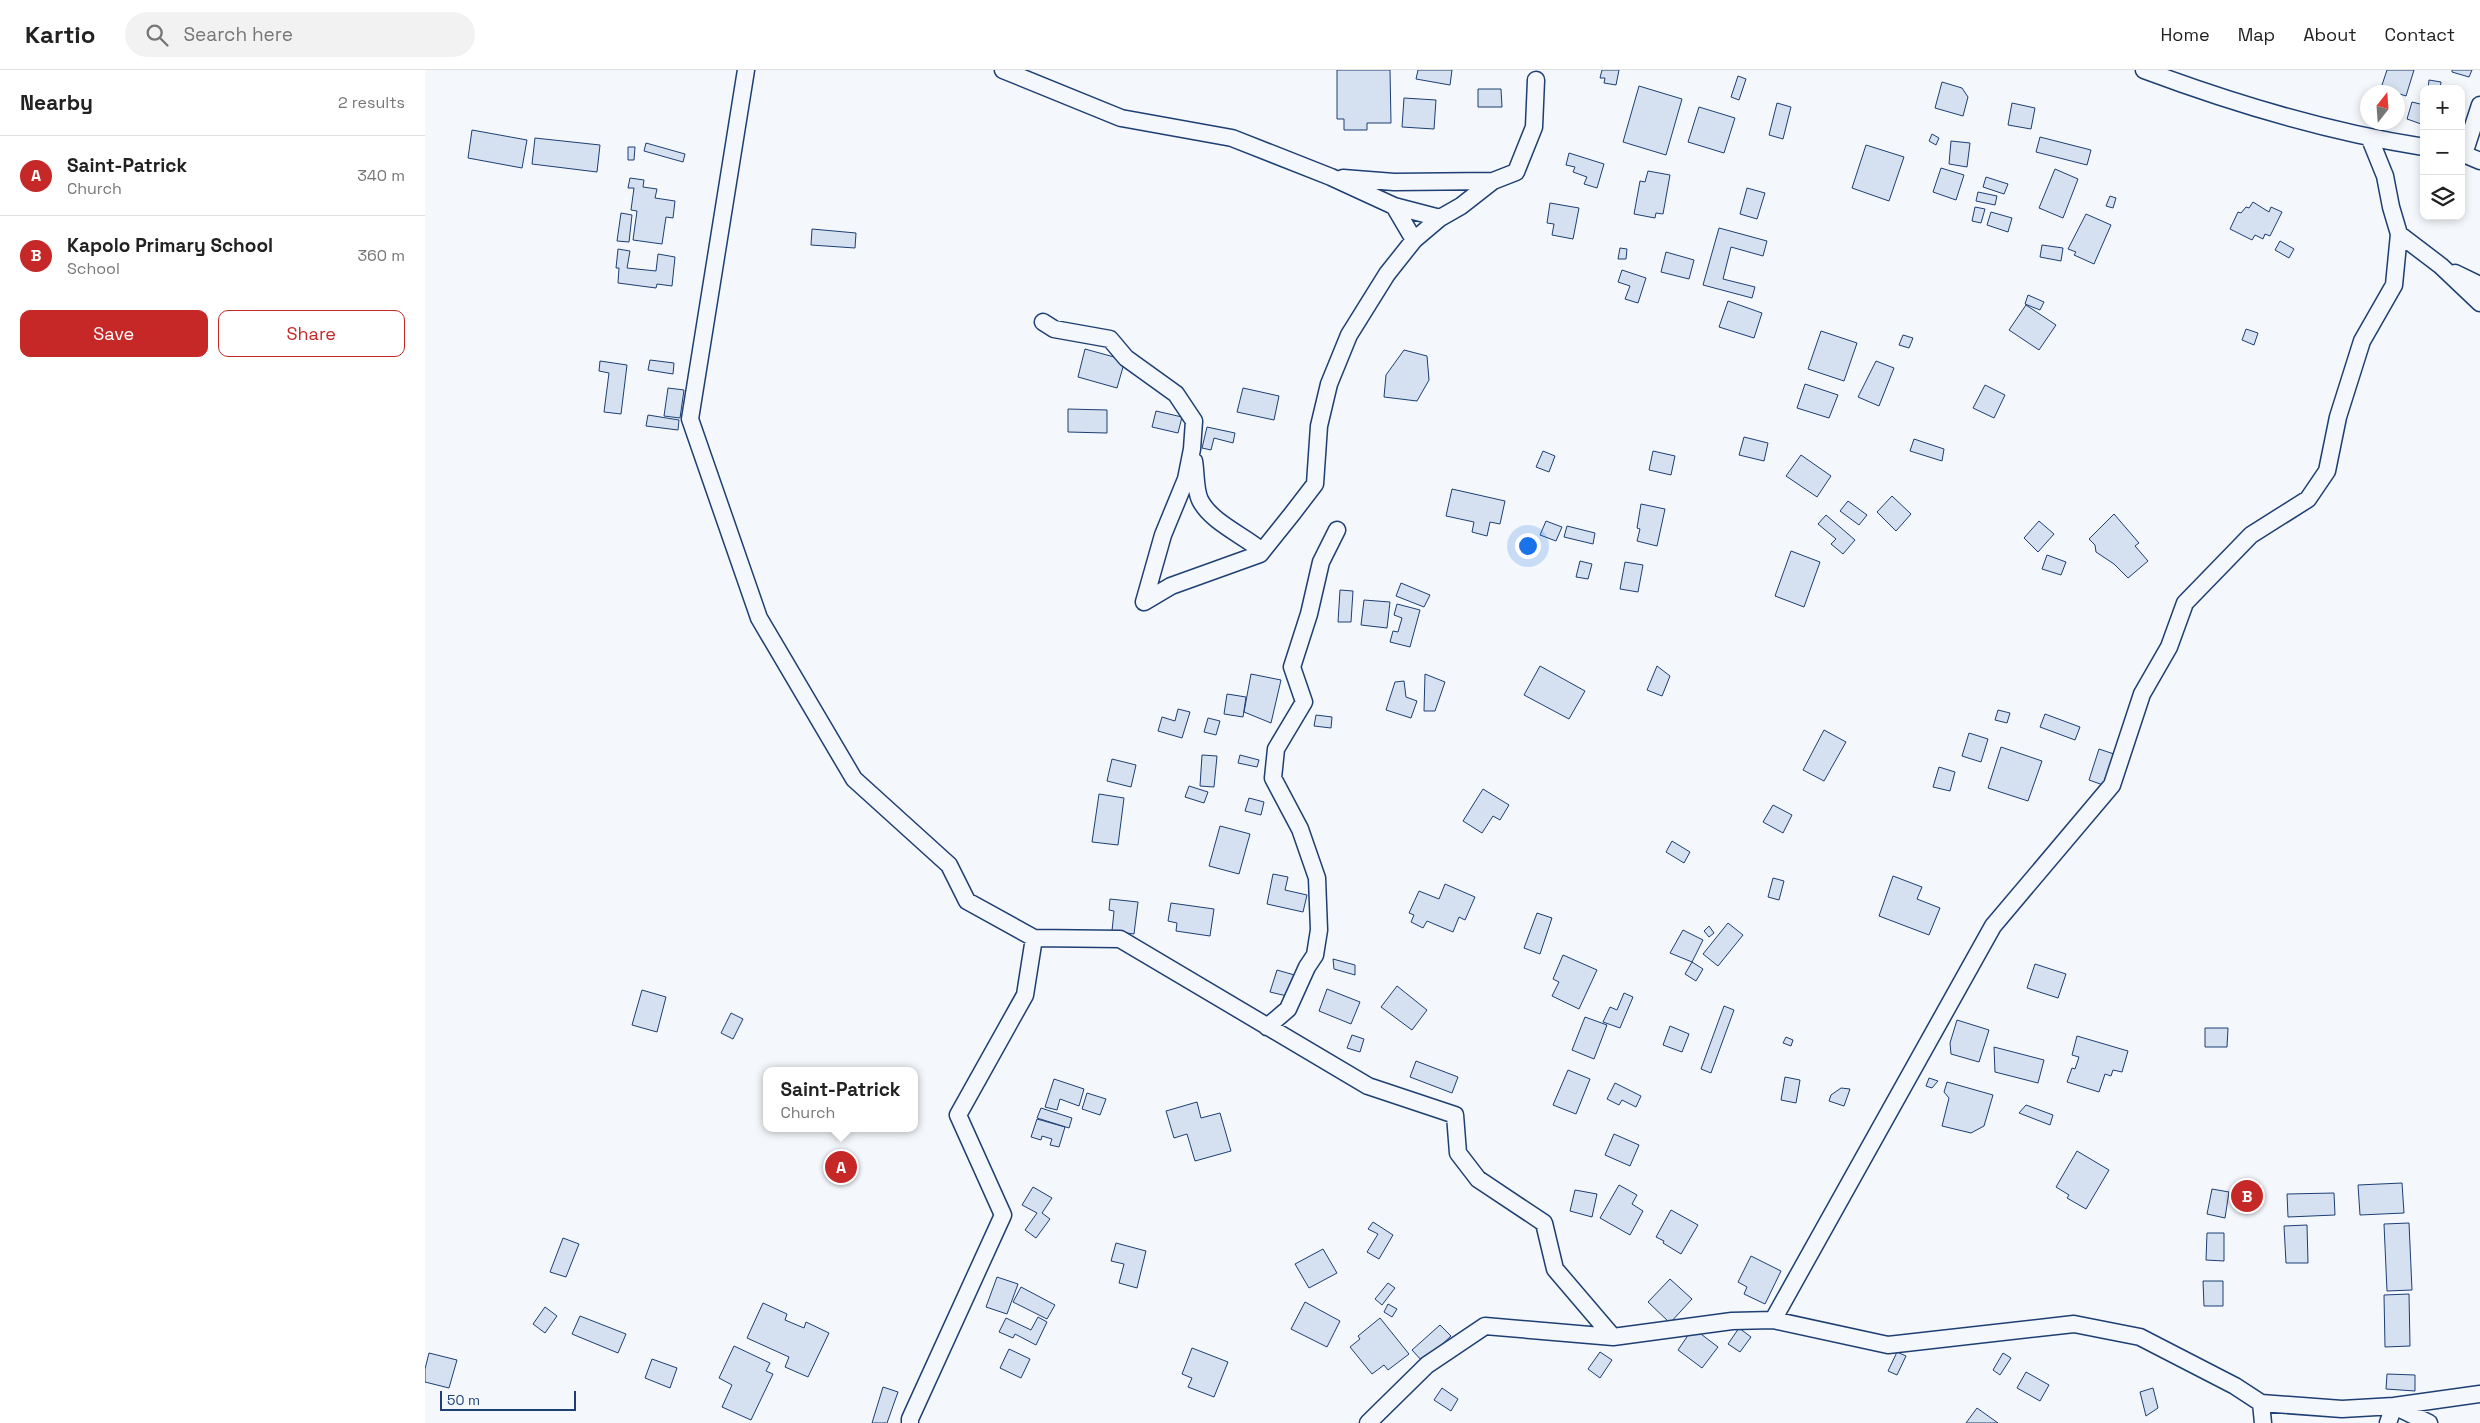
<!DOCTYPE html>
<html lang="en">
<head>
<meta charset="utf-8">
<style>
	body { margin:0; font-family:"Space Grotesk",sans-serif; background:#f2f2f2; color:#222 }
	.controls { position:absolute; right:15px; top:15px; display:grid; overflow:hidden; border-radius:10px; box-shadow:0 2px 8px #0003 }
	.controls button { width:45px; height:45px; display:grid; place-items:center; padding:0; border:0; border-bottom:1px solid #e0e0e0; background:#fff; color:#222; font:25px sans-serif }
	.compass { position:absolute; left:1935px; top:15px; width:45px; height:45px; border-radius:50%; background:#fff; box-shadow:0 2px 8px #0003; rotate:17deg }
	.scale { position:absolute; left:15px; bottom:12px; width:136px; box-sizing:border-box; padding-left:5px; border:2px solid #1d3f73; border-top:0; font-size:14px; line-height:18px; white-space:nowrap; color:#1d3f73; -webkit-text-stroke:4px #f4f7fb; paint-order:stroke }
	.you { position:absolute; left:1102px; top:475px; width:18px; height:18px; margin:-12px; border:4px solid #fff; border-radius:50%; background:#1a73e8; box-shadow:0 0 0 8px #1a73e833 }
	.badge { display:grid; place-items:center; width:32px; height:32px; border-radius:50%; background:#c62828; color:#fff; font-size:16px; font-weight:700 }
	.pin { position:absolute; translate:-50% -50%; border:2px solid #fff; box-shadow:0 1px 5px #0006 }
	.popup { position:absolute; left:338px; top:997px; width:155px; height:65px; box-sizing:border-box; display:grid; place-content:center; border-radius:10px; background:#fff; filter:drop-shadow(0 1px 4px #0005); font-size:16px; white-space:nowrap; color:#767676 }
	.popup b { font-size:19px; color:#222 }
	.popup::after { content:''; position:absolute; left:50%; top:100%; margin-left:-10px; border:10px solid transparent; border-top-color:#fff }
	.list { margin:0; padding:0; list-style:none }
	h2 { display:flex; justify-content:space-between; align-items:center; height:65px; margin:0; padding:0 20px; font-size:21px }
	h2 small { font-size:16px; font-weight:400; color:#767676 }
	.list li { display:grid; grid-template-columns:32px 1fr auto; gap:15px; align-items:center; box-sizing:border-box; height:80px; padding:0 20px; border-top:1px solid #e0e0e0 }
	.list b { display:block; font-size:19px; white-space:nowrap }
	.list p { margin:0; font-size:16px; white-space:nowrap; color:#767676 }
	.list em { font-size:16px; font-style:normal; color:#767676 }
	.actions { display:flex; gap:10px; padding:15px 20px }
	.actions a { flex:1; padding:11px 0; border:1px solid #c62828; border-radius:10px; text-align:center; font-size:18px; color:#c62828 }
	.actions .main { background:#c62828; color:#fff }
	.icon { flex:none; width:28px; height:28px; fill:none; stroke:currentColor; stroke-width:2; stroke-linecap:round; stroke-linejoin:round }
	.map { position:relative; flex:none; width:2055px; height:1353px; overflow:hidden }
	header { display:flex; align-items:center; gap:30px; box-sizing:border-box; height:70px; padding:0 25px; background:#fff; border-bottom:1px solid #e0e0e0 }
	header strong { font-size:24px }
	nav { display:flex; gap:28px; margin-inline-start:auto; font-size:18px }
	.search { width:350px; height:45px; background:#f2f2f2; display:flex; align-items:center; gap:12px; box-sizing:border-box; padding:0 18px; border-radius:28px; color:#767676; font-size:19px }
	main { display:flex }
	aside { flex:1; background:#fff }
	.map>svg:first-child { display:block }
</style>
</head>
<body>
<header>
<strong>Kartio</strong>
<div class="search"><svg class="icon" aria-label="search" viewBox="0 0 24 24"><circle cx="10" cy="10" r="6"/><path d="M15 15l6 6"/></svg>Search here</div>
<nav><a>Home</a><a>Map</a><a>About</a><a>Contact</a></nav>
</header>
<main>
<aside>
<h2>Nearby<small>2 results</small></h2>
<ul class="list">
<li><span class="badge">A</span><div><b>Saint-Patrick</b><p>Church</p></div><em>340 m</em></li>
<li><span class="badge">B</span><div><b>Kapolo Primary School</b><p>School</p></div><em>360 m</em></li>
</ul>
<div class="actions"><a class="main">Save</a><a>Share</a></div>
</aside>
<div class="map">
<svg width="2055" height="1353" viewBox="0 0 2055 1353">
	<rect width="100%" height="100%" fill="#f4f7fb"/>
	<path fill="#d5e0f0" stroke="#1d3f73" d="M912 0H965L966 53H942V60H919V49H912Z
		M993 0H1027L1025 15 991 9Z
		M1177 0H1194L1191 15 1179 13 1180 8H1175Z
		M1962 0H1989L1981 26 1956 18Z
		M2027 0H2047L2044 7 2027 2Z
		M1313 6 1321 9 1314 30 1306 27Z
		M2004 10 2016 12 2015 19H2003Z
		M1517 12 1537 18 1543 27 1538 46 1510 38Z
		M1214 16 1257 29 1241 85 1198 72Z
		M1053 19H1076L1077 37H1053Z
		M979 28 1011 30 1009 59 977 57Z
		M1987 32 1999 35V55L1982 49Z
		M1352 33 1366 37 1358 69 1344 65Z
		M1587 33 1610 38 1606 59 1583 55Z
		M1274 37 1310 48 1299 83 1263 72Z
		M47 60 102 70 97 98 43 88Z
		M1507 64 1514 68 1511 75 1504 71Z
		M1615 67 1666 80 1662 95 1611 82Z
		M110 68 175 75 172 102 107 94Z
		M1526 71 1545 73 1542 97 1524 94Z
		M221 73 260 84 258 92 219 81Z
		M1441 75 1479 87 1464 131 1427 118Z
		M203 77H210L209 90H203Z
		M1144 83 1179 94 1172 118 1159 114 1162 107 1148 102 1150 97 1141 95Z
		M1516 98 1539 105 1531 130 1508 122Z
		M1630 99 1653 109 1638 148 1614 138Z
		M1223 101 1245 105 1238 144 1231 143 1230 148 1209 144 1215 111 1220 112Z
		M1561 107 1583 114 1579 124 1558 117Z
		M205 108 219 110 218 117 232 119 230 128 250 131 248 148 241 147 237 174 208 170 212 141 206 140 209 118H203Z
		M1322 118 1340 123 1332 149 1315 144Z
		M1553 122 1572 126 1570 135 1551 131Z
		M1685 126 1691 128 1688 138 1681 136Z
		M1828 132 1844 142 1846 137 1857 142 1845 166 1840 164 1838 169 1830 165 1827 170 1805 159 1813 142 1816 143 1821 137 1824 138Z
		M1125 133 1154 138 1148 169 1127 165 1129 154 1122 153Z
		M1550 137 1560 139 1556 153 1547 151Z
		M1566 142 1587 148 1583 162 1562 155Z
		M196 143 207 145 204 172 192 171Z
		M1661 144 1686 155 1669 194 1649 185 1651 182 1643 179Z
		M1294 158 1342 171 1338 186 1306 177 1298 209 1330 217 1327 228 1278 215Z
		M387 159 431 163 430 178 386 175Z
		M1855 171 1869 179 1864 188 1850 180Z
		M1617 175 1638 178 1636 191 1615 187Z
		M1195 178 1202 179 1201 189H1193Z
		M193 179 205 181 202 198 231 201 233 184 250 187 247 216 232 214 231 218 193 213 194 198H191Z
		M1241 182 1269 190 1264 209 1236 202Z
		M1197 200 1221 208 1213 233 1200 229 1205 216 1193 212Z
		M1603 225 1619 232 1615 240 1600 234Z
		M1303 231 1337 243 1329 268 1294 257Z
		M1601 235 1631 255 1614 280 1584 260Z
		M1821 259 1833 263 1829 275 1817 270Z
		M1396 261 1432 273 1419 311 1383 299Z
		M1478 265 1488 268 1484 278 1474 275Z
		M660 279 700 290 692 318 653 307Z
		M979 280 1002 286 1004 310 992 331 959 327 961 305Z
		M225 290 249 293 248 304 223 300Z
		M175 291 202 295 196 344 179 342 184 303 174 301Z
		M1451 291 1469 298 1454 336 1433 327Z
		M1380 314 1413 325 1404 348 1372 338Z
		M1560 315 1580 325 1569 348 1548 338Z
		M243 318 259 320 255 348 239 346Z
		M818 318 854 326 849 350 812 342Z
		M643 339 682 340V363L643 362Z
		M731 341 757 347 753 363 727 357Z
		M223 345 254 350 253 360 221 356Z
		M782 357 810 363 808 373 789 368 786 380 777 378Z
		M1319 367 1343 373 1339 391 1314 385Z
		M1489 369 1519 379 1517 391 1485 381Z
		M1118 381 1130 386 1124 402 1111 397Z
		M1228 381 1250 386 1246 405 1224 400Z
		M1376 385 1406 406 1392 427 1361 406Z
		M1027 419 1080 431 1075 454 1065 452 1062 466 1047 462 1049 452 1021 446Z
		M1467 426 1486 444 1471 461 1452 442Z
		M1423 431 1442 445 1434 455 1415 441Z
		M1216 434 1240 439 1232 476 1212 471 1215 459 1212 458Z
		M1689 444 1714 473 1710 476 1723 491 1703 508 1689 494 1671 482 1670 475 1664 469Z
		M1401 445 1430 470 1418 484 1406 474 1411 469 1393 454Z
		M1121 451 1137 457 1131 471 1115 465Z
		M1614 451 1629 464 1613 482 1599 468Z
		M1142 456 1170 463 1168 474 1139 467Z
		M1366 481 1395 492 1379 537 1350 526Z
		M1622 485 1641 492 1636 505 1617 499Z
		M1155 491 1167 494 1163 509 1151 507Z
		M1200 492 1218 495 1213 522 1195 519Z
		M976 513 1005 525 999 537 971 526Z
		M915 520 928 521 926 552H913Z
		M939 530 965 532 962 558 936 555Z
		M972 534 995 540 985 577 965 572 968 561 973 562 977 548 969 545Z
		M1115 596 1160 621 1144 649 1099 625Z
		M1232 596 1245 606 1237 626 1222 620Z
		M826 604 856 610 846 653 819 642Z
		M1000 604 1020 612 1010 641H999Z
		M979 611 981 627 992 631 986 648 961 640 970 612Z
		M802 624 821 627 818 647 799 644Z
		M753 639 765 642 757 668 733 661 737 647 750 651Z
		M1573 640 1585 643 1582 653 1570 650Z
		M1620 644 1655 657 1650 670 1615 657Z
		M891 645 907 647 906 658 889 656Z
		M783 648 795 651 791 665 779 662Z
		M1399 660 1421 672 1399 711 1378 700Z
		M1544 663 1563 669 1556 692 1537 686Z
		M1576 677 1617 691 1603 731 1563 718Z
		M1674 679 1689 684 1678 715 1664 710Z
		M777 685 792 686 789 717 775 716Z
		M815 685 834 690 832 697 813 693Z
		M687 689 711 695 706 717 682 711Z
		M1514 697 1530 702 1525 721 1508 717Z
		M764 716 783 722 779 733 760 727Z
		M1058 719 1084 735 1075 750 1068 746 1057 763 1038 751Z
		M674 724 699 728 693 775 667 772Z
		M824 728 839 732 836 745 820 741Z
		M1348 735 1367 745 1358 763 1338 752Z
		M795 756 825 764 814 804 784 796Z
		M1247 771 1265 782 1259 793 1241 782Z
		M848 804 863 807 860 820 882 825 878 842 842 834Z
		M1468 806 1497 817 1492 829 1515 838 1504 865 1454 846Z
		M1348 808 1359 811 1354 830 1343 827Z
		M1020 814 1050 827 1040 850 1034 847 1028 862 1002 851 998 858 986 852 989 845 984 843 994 821 1014 829Z
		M685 829 713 832 709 864 687 861 689 841 684 840Z
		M746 833 789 839 785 866 751 861 752 853 743 851Z
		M1112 843 1127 848 1115 884 1099 878Z
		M1303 853 1318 865 1293 896 1278 884Z
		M1284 856 1289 863 1284 867 1279 861Z
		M1258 860 1278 870 1267 892 1245 883Z
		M1138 885 1172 900 1154 939 1127 926 1134 912 1128 909Z
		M908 889 930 895V905L909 899Z
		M1267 892 1278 899 1271 911 1260 904Z
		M1610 894 1641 904 1633 928 1602 918Z
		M852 900 873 906 866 927 845 922Z
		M972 916 1002 940 987 960 956 937Z
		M902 919 935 932 926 954 894 941Z
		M217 920 241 927 232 962 207 955Z
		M1199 923 1208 927 1195 958 1178 952 1185 937 1192 940Z
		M1299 936 1309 940 1286 1003 1276 999Z
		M306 943 318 949 308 969 296 963Z
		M1160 947 1182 955 1169 989 1147 980Z
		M1532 950 1564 960 1554 992 1526 984 1525 973Z
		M1245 956 1264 964 1257 982 1238 975Z
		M1780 958H1803L1802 977H1780Z
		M927 965 939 969 935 982 922 978Z
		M1652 966 1703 981 1697 1002 1688 1000 1686 1006 1680 1004 1674 1022 1642 1012 1647 998 1650 999 1654 987 1647 985Z
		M1361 967 1368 970 1366 976 1358 973Z
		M1569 977 1619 990 1613 1013 1570 1002Z
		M991 991 1033 1007 1027 1023 985 1007Z
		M1143 1000 1165 1009 1151 1044 1128 1035Z
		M1360 1007 1375 1010 1371 1033 1356 1030Z
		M1504 1008 1513 1011 1507 1018 1501 1016Z
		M629 1009 659 1019 654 1036 635 1029 632 1040 620 1037Z
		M1522 1012 1568 1025 1559 1056 1546 1063 1517 1056 1524 1028 1519 1022Z
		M1190 1013 1216 1026 1211 1037 1197 1030 1194 1035 1182 1029Z
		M1416 1018 1425 1019 1419 1036 1404 1031 1406 1025Z
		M662 1023 681 1029 675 1045 657 1039Z
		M772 1032 776 1048 795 1043 806 1081 770 1091 762 1064 749 1068 741 1041Z
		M1601 1035 1628 1045 1625 1055 1594 1043Z
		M616 1038 647 1048 644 1058 612 1048Z
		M612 1049 640 1057 634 1077 625 1075 627 1069 617 1066 616 1070 606 1067Z
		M1189 1064 1214 1075 1205 1096 1180 1085Z
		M1652 1081 1684 1100 1661 1139 1642 1128 1644 1125 1631 1117Z
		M1977 1113 1979 1143 1935 1145 1933 1115Z
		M1194 1115 1212 1125 1207 1134 1218 1141 1205 1165 1175 1148Z
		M608 1117 627 1128 617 1143 625 1149 611 1168 600 1160 612 1143 597 1135Z
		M1787 1119 1804 1122 1800 1148 1782 1144Z
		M1150 1120 1172 1124 1167 1147 1145 1141Z
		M1909 1123 1910 1145 1863 1147 1862 1124Z
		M1246 1140 1273 1155 1256 1184 1238 1173 1239 1171 1231 1167Z
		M948 1152 968 1165 954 1189 942 1182 953 1164 943 1159Z
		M1984 1153 1987 1220 1962 1221 1959 1154Z
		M1882 1155 1883 1193H1861L1859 1156Z
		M1782 1163H1799V1191L1781 1190Z
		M138 1168 154 1174 141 1207 125 1202Z
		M691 1173 721 1181 712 1218 694 1213 699 1194 686 1191Z
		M898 1179 912 1203 884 1218 870 1194Z
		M1326 1186 1356 1201 1340 1234 1319 1224 1322 1217 1313 1212Z
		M572 1207 593 1214 582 1244 561 1237Z
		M1245 1209 1267 1229 1245 1253 1223 1232Z
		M1778 1211H1798V1236H1779Z
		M963 1213 970 1218 957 1235 950 1229Z
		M596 1217 630 1235 622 1249 588 1232Z
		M1984 1224 1985 1276 1960 1277 1959 1225Z
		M880 1232 915 1251 902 1277 866 1259Z
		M338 1233 362 1244 360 1250 379 1258 381 1252 404 1263 383 1307 360 1297 364 1287 322 1268Z
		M963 1234 972 1239 967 1247 959 1242Z
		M120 1237 132 1246 120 1263 108 1254Z
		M155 1246 201 1264 193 1283 147 1264Z
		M613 1247 622 1252 611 1275 590 1264 588 1268 574 1262 581 1248 606 1260Z
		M955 1248 984 1284 963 1300 959 1295 947 1304 925 1277 935 1269 933 1266Z
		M1015 1255 1026 1266 998 1292 987 1280Z
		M1268 1258 1293 1277 1277 1298 1253 1280Z
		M1314 1258 1326 1267 1315 1282 1303 1274Z
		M309 1276 345 1293 341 1301 348 1304 326 1350 297 1337 307 1315 294 1308Z
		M767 1278 803 1292 789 1327 763 1317 767 1308 757 1304Z
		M584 1279 605 1289 596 1308 575 1298Z
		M1175 1282 1187 1290 1175 1308 1163 1299Z
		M1472 1282 1481 1286 1472 1305 1463 1301Z
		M4 1283 32 1290 24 1318 0 1312V1299Z
		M1578 1283 1586 1288 1575 1305 1568 1300Z
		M227 1289 252 1298 245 1318 220 1308Z
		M1601 1302 1624 1315 1615 1331 1592 1318Z
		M1962 1304 1990 1305V1321L1961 1319Z
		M458 1317 473 1322 462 1353H447Z
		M1017 1318 1033 1329 1026 1341 1009 1330Z
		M1728 1318 1733 1338 1721 1346 1715 1322Z
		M1552 1338 1573 1353H1541Z"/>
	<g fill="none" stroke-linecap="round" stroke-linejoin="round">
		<g stroke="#1d3f73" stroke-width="19">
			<path id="street" d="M321 0 265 349 334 548 429 709 524 795 542 831 609 868
				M578 0 696 48 807 68 906 107 969 136 989 170
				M1719 0C1810 34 1902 62 1999 77
				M1945 69 1960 106 1966 137 1974 164 2016 196 2055 233
				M2036 83 2055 91
				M2039 84 2055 35
				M918 108 969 112 1068 111 1091 102 1109 57 1111 10
				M969 136 1015 148 1036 136 1068 111
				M2030 203 2055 215
				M618 252 629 259 685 269 701 288 751 324 769 351 767 379 761 409 738 465 719 532 746 516 835 484 867 444 890 414 894 356 904 314 924 265 962 204 989 170 1015 148
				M769 391C771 402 770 420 775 430 786 452 818 465 837 481
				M842 957 863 939 882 897 890 885 894 860 892 808 875 759 848 708 851 679 879 632 867 597 884 544 896 492 912 460
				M1348 1250 1568 856 1687 715 1717 624 1744 577 1760 533 1826 465 1883 429 1902 401 1913 347 1937 271 1969 215 1974 164
				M1836 1333 1838 1353
				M485 1353V1349L578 1145 533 1045 600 925 609 868 695 869 943 1016 1030 1045 1033 1083 1053 1109 1119 1153 1130 1199 1188 1267
				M943 1353 1002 1295 1060 1256 1188 1267 1307 1251 1348 1250 1463 1275 1649 1254 1715 1267 1810 1316 1836 1333 1917 1339 1969 1336 2055 1324
				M1963 1353 1969 1336 2004 1353"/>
		</g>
		<use href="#street" stroke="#f4f7fb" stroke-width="16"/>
	</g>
</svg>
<div class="controls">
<button>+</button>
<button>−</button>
<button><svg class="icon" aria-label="layers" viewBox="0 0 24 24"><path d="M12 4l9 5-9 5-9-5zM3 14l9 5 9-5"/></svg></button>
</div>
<svg class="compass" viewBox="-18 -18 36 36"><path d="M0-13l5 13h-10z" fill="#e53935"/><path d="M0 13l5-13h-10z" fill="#767676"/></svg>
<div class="scale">50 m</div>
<div class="you"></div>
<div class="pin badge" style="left:416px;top:1097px">A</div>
<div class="popup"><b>Saint-Patrick</b>Church</div>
<div class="pin badge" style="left:1822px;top:1126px">B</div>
</div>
</main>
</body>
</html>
